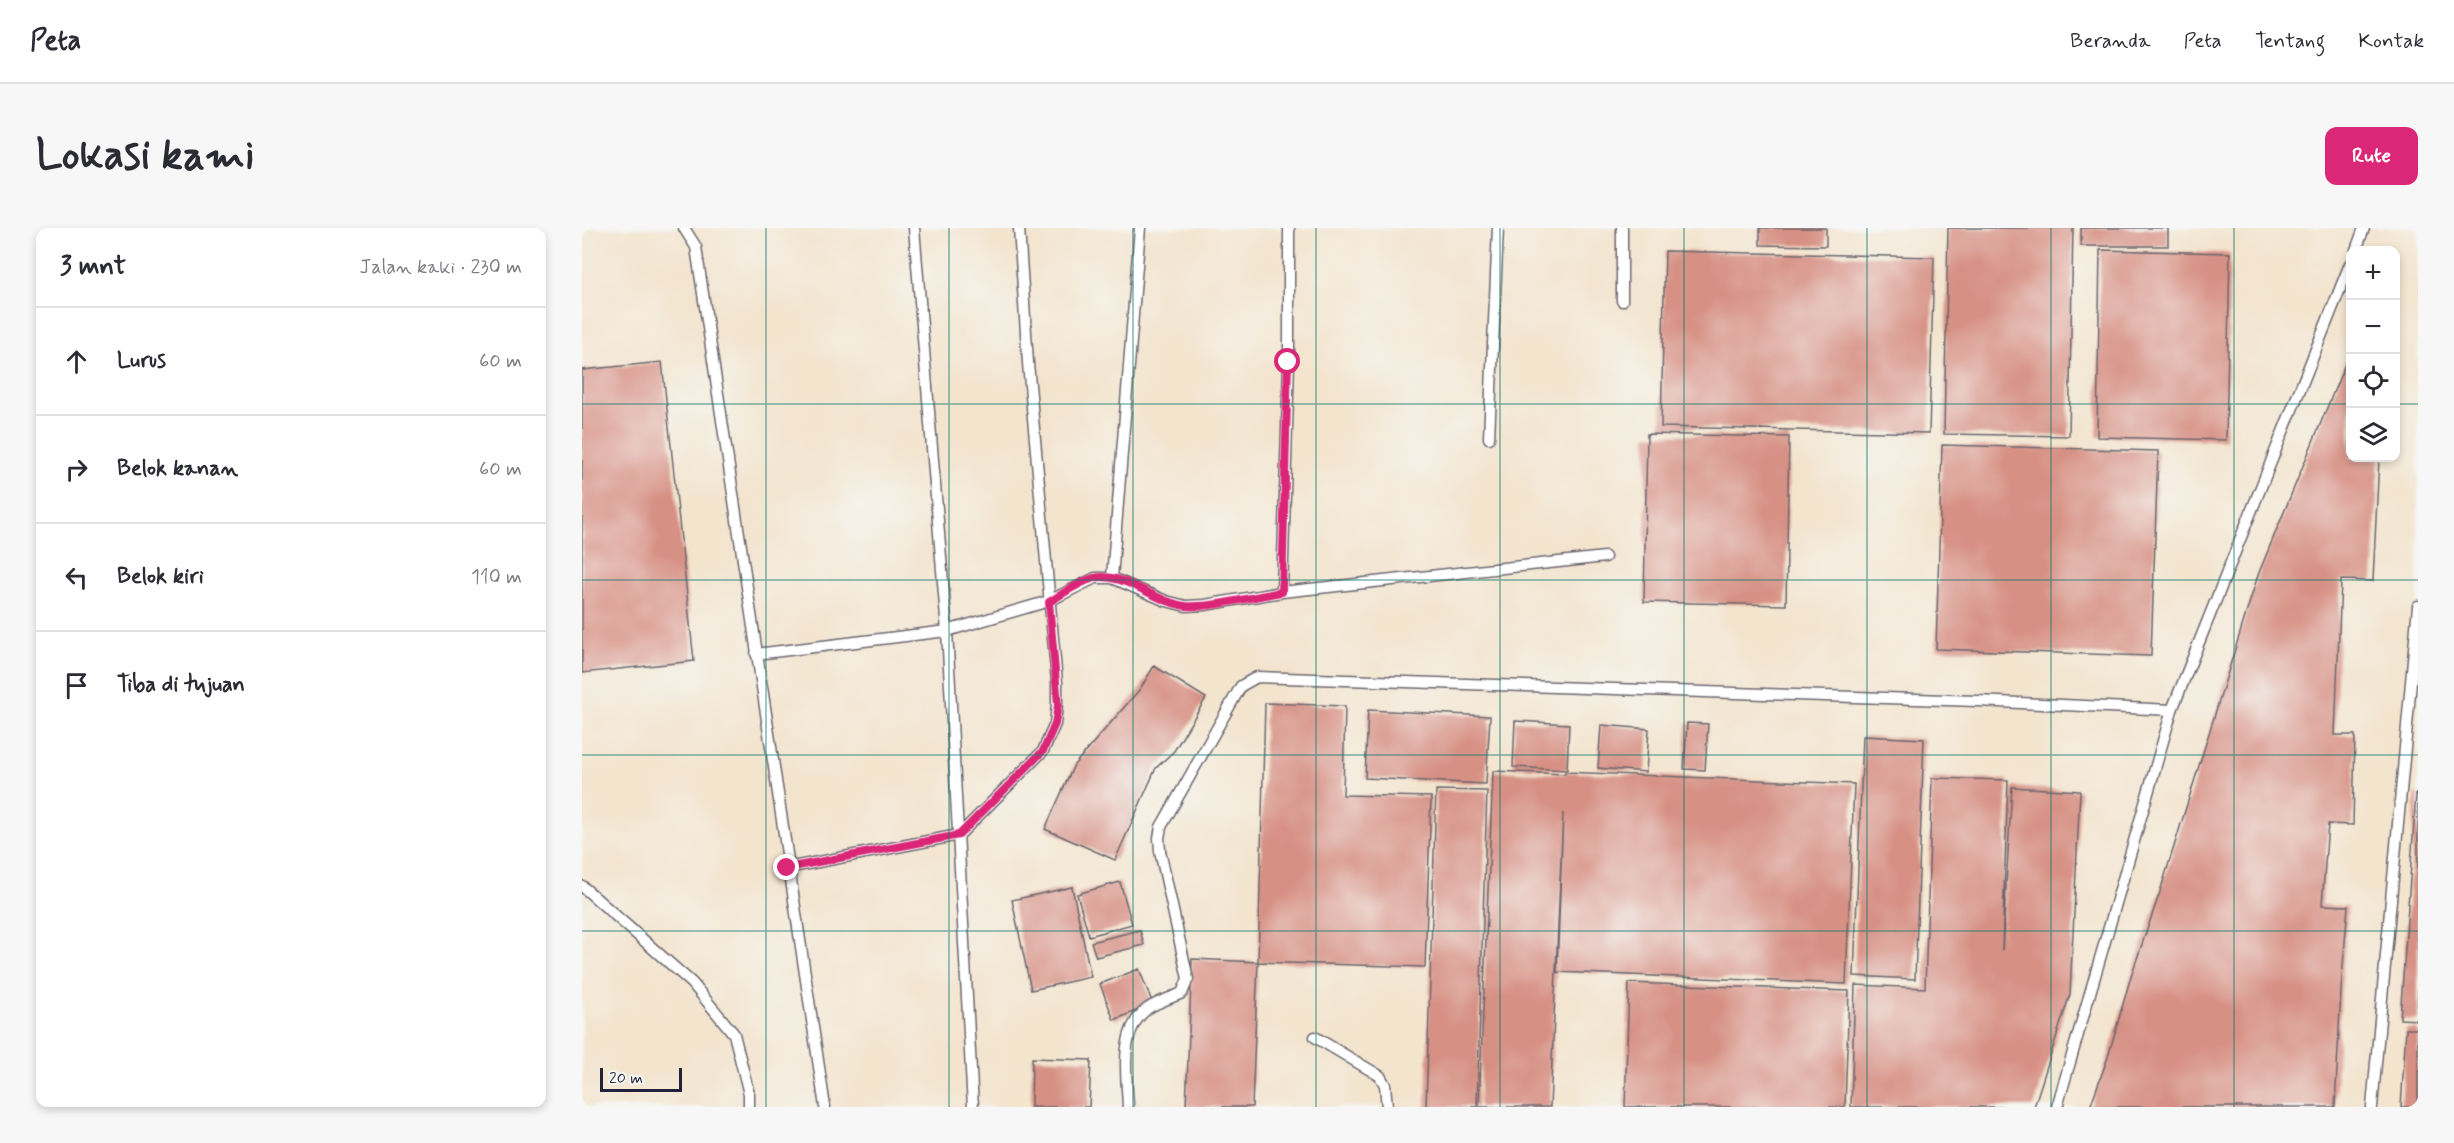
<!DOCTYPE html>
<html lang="id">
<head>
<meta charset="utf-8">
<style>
	body { margin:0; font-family:Mynerve,sans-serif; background:#f7f7f7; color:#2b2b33 }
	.controls { position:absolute; right:18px; top:18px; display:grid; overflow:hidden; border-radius:12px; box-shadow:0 3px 9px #0003 }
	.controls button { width:54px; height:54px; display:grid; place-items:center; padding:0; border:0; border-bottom:2px solid #e1e1e2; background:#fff; color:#2b2b33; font:30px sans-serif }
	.scale { position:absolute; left:18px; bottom:15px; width:82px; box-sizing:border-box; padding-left:6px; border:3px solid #22223b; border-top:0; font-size:16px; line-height:21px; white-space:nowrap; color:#22223b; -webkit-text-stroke:4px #f6f6f2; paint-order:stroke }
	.stop { position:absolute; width:18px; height:18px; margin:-14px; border:4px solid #db2777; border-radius:50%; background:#fff }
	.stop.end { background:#db2777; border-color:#fff; box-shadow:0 2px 6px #0008 }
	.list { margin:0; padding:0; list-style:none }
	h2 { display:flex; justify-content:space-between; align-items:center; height:78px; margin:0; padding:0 24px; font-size:26px }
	h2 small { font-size:20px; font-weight:400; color:#7c7c81 }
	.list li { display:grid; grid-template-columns:39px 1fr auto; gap:18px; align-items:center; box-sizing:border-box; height:108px; padding:0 24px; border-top:2px solid #e1e1e2 }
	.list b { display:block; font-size:22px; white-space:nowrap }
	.list em { font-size:20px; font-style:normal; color:#7c7c81 }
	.icon { flex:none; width:33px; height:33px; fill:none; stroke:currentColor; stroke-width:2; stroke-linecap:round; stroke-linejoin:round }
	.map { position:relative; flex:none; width:1836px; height:879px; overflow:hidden; border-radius:12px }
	header { display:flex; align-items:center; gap:36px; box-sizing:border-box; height:84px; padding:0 30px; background:#fff; border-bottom:2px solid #e1e1e2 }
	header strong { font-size:28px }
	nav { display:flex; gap:33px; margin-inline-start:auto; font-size:21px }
	.intro { display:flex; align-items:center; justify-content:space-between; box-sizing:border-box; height:144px; padding:0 36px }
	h1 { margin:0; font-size:42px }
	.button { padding:15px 27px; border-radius:12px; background:#db2777; color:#fff; font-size:21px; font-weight:700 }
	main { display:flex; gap:36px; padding:0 36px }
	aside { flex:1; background:#fff; border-radius:12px; box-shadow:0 3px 9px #0003 }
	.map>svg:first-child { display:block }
</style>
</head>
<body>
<header>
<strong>Peta</strong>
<nav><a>Beranda</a><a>Peta</a><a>Tentang</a><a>Kontak</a></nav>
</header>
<div class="intro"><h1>Lokasi kami</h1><a class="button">Rute</a></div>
<main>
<aside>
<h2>3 mnt<small>Jalan kaki · 230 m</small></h2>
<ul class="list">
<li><svg class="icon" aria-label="ahead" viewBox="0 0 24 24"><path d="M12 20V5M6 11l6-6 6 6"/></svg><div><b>Lurus</b></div><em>60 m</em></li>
<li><svg class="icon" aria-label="right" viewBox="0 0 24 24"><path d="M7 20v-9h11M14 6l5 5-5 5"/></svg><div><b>Belok kanan</b></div><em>60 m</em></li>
<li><svg class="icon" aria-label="left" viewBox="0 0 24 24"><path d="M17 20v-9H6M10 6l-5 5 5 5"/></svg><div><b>Belok kiri</b></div><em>110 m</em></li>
<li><svg class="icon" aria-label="arrive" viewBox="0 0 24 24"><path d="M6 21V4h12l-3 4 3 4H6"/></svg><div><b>Tiba di tujuan</b></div></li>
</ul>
</aside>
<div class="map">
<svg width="1836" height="879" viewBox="0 0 1836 879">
	<rect width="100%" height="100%" fill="#f6f6f2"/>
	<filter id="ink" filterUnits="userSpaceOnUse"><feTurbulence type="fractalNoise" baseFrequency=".0167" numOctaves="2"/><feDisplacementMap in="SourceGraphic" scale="12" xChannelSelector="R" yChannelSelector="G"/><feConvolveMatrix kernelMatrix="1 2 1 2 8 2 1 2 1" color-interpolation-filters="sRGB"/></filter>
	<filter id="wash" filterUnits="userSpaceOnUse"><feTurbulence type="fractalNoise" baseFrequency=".008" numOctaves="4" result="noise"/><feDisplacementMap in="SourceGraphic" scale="24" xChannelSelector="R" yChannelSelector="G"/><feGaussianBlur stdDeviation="1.35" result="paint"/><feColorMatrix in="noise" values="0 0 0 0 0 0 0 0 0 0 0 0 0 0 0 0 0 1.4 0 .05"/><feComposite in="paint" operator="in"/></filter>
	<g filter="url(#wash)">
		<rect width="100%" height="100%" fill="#f3e4ce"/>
		<g id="blocks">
			<path fill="#d79084" d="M1178 0H1244V18L1178 17Z
				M1366 0H1491L1487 208 1362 206Z
				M1499 0H1586V18H1499Z
				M1518 22 1648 25 1644 212 1515 209Z
				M1083 23 1352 29 1347 205 1079 199Z
				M1768 124V230H1797L1791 353 1759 352 1753 507H1773L1771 597 1746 596 1740 677 1766 678 1759 762 1753 879H1508L1526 829 1549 748 1577 667 1676 347Z
				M80 134 112 433 0 445V142Z
				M1065 206 1207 209 1204 377 1062 374Z
				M1360 217 1576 223 1569 428 1354 421Z
				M572 438 624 470 592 523 574 540 533 632 463 601 492 537 558 461Z
				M683 475 763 478 761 567 849 569 843 739 676 734Z
				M786 482 908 488 904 556 783 550Z
				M933 493 987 496 985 542 931 539Z
				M1105 495 1126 496 1123 542 1102 541Z
				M1019 497 1067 501 1064 544 1016 540Z
				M1281 508 1342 511 1333 751 1272 748Z
				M911 543 983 546V544L1272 556 1264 756 975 744 981 585 968 879H897Z
				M1350 550 1426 552 1420 723 1430 559 1498 563 1488 766 1452 879H1269L1273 757 1343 760Z
				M854 562 905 563 895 879H844Z
				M1834 566 1836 567V792L1818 791Z
				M538 654 550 696 507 708 495 666Z
				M490 659 509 749 449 762 430 672Z
				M558 702 562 717 514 729 509 714Z
				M610 731 676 734 670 879H604Z
				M557 741 571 776 532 792 518 756Z
				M1047 755 1267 763 1263 879H1043Z
				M1824 801H1836V879H1819Z
				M450 830 509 832 507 879H449Z"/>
		</g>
	</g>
	<g filter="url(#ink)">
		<use href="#blocks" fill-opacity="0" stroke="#6b666e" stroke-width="1.5"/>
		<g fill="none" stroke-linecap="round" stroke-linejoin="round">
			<g stroke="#6b666e" stroke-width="13">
				<path id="service" d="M102 0 114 19 243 879
					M332 0 365 403 391 879
					M1774 22 1782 0
					M1040 73V0
					M907 210 916 0
					M530 350 558 0
					M700 364 707 134V0
					M174 426 365 403 467 373 513 350H530L584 373 604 378 623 377 700 364 1023 329
					M205 640 377 607 461 523 473 496 475 477V454L446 135 437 0
					M0 658 110 755 152 806 167 866V879
					M733 809 798 848 803 857 805 879
					M546 879C545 847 536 803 565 781 575 774 589 770 600 765L606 751 578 623 577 610 579 599 659 458 675 449 1395 473 1590 482
					M1475 879 1590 482 1768 36
					M1790 879 1836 378"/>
			</g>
			<use href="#service" stroke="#fff" stroke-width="10"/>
		</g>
	</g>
	<g fill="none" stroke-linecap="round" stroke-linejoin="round" filter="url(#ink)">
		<path stroke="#db2777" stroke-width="8" d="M205 640 377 607 461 523 473 496 476 477 467 374C481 366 496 354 512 350 540 343 575 375 604 378 631 380 673 368 700 364L706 134"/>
	</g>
	<path fill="none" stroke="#0f766e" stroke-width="1.5" stroke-opacity="0.55" d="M184 0V879M367 0V879M551 0V879M734 0V879M918 0V879M1102 0V879M1285 0V879M1469 0V879M1652 0V879M0 176H1768M1814 176H1836M0 352H1836M0 527H1836M0 703H1836"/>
</svg>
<div class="controls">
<button>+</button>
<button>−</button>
<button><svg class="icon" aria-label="locate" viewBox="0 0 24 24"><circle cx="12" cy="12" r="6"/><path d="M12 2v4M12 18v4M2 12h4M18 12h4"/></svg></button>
<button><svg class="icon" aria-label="layers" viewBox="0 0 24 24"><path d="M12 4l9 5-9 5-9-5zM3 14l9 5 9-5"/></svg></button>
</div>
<div class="scale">20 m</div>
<div class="stop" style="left:706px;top:134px"></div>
<div class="stop end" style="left:205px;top:640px"></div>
</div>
</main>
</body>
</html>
